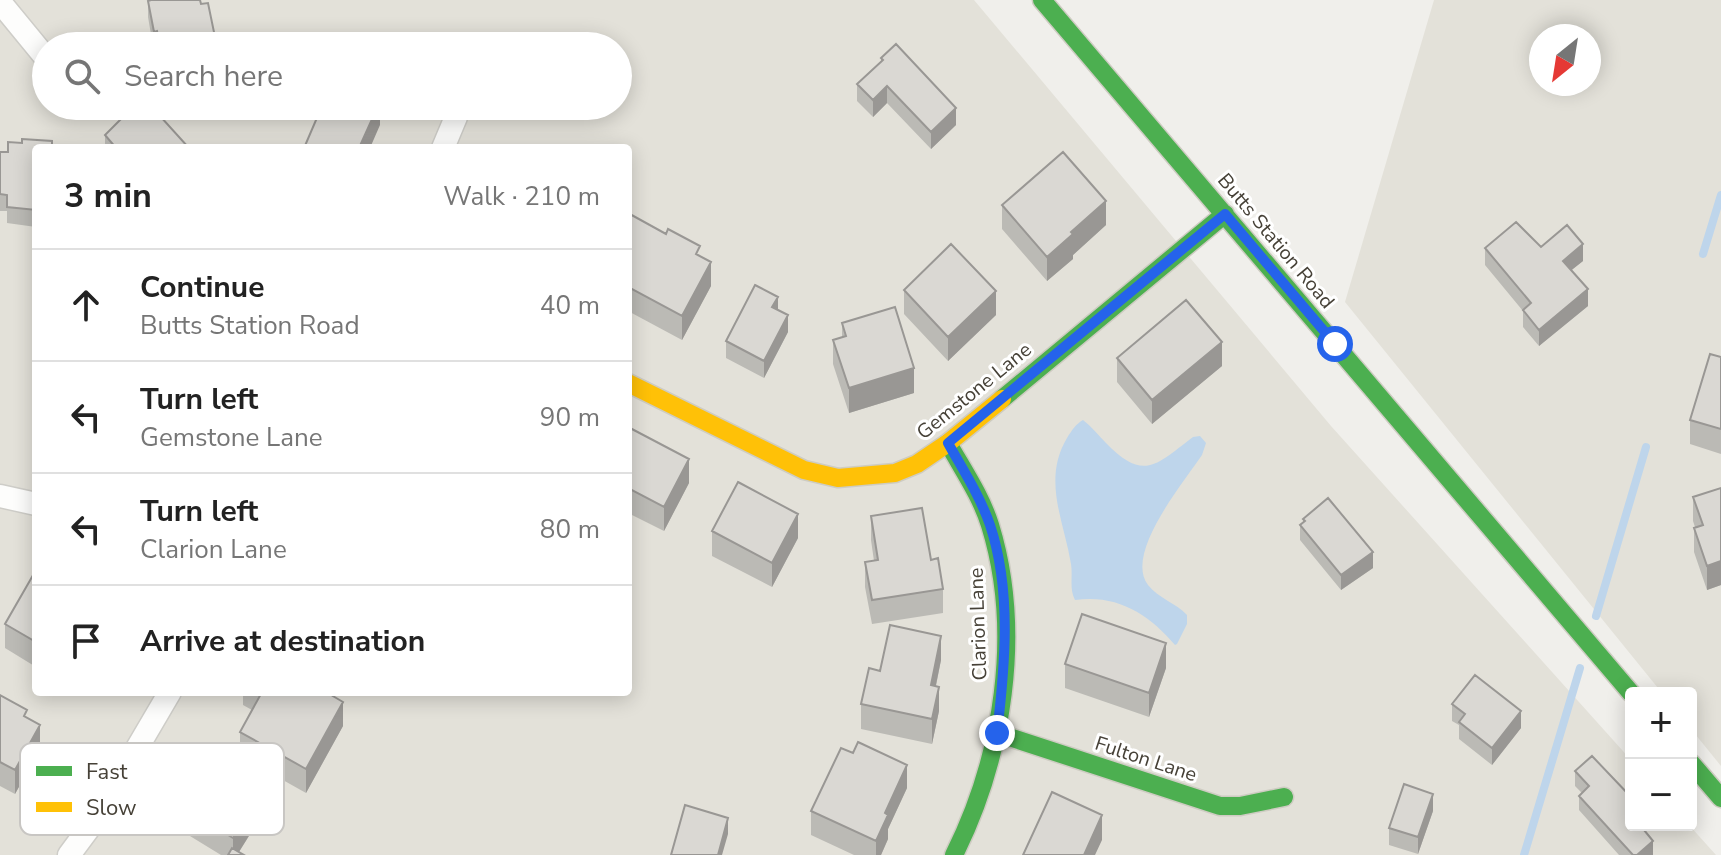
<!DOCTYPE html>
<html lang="en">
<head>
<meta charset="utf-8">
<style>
	body { margin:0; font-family:"Nunito Sans",sans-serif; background:#f6f6f6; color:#222 }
	.controls { position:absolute; right:24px; bottom:24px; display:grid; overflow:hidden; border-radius:8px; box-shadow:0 4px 20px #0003 }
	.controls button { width:72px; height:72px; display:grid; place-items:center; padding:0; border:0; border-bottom:2px solid #e0e0e0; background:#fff; color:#222; font:40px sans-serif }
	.compass { position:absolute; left:1529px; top:24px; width:72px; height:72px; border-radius:50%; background:#fff; box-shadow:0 4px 20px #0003; rotate:210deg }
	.stop { position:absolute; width:24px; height:24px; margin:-18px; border:6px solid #2563eb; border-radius:50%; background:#fff }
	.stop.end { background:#2563eb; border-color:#fff; box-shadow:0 2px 8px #0008 }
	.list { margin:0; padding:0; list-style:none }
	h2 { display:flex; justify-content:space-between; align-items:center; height:104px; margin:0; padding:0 32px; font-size:34px }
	h2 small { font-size:26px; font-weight:400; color:#767676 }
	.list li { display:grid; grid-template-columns:52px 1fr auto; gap:24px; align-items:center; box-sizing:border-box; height:112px; padding:0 32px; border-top:2px solid #e0e0e0 }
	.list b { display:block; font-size:30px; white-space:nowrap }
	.list p { margin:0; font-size:26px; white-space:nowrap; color:#767676 }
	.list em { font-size:26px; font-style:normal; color:#767676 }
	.icon { flex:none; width:44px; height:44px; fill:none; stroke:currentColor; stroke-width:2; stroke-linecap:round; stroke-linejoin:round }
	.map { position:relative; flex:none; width:1721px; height:855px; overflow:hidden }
	.search { position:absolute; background:#fff; box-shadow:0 4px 20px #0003; left:32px; top:32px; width:600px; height:88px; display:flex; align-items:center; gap:20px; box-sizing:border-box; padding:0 28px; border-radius:44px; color:#767676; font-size:30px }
	.panel { position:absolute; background:#fff; box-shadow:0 4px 20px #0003; left:32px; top:144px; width:600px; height:552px; border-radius:8px }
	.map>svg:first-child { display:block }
</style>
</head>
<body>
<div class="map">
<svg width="1721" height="855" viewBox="0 0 1721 855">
	<rect width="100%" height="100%" fill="#f0efeb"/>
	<path fill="#e3e1d9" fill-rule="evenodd" d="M0 0H974L1331 426 1631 760V825H1689L1716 855H0ZM46 46H618V106H46ZM36 148H628V692H36Z
		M1434 0H1721V766L1691 729V693H1662L1345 302ZM1541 36H1589V84H1541Z"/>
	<path fill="#bed5eb" d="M1083 420C1092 427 1099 436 1106 443 1144 482 1156 465 1193 437L1200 436 1206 443 1202 455C1183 483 1124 554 1148 585 1158 598 1176 603 1187 615V624L1177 644 1175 645C1149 614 1117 594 1075 600 1069 589 1073 577 1071 564 1064 521 1042 480 1067 438 1072 430 1076 424 1083 420Z"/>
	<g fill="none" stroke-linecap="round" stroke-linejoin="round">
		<path stroke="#bed5eb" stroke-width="8" d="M1703 254 1721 195
			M1596 616 1646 447
			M1524 855 1580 668"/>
		<g stroke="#cecdc8" stroke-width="25">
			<path id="street" d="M0 2 46 58
				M443 148 456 117
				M0 496 36 504
				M69 855 95 820 170 692"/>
		</g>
		<g stroke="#ceccc2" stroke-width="21">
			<path id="fast" d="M1042 0 1631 693
				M1002 399 1225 214
				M948 443C963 470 981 496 990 525 1023 632 1003 757 954 855
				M997 733 1220 806H1240L1284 797
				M1691 763 1721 798"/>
		</g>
		<g stroke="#ceccc2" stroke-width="21">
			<path id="slow" d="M628 383 804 470 838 478 895 473 917 464 948 443 1002 399"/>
		</g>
		<use href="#street" stroke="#fdfdfc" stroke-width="22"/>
		<use href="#fast" stroke="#4caf50" stroke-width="18"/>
		<use href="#slow" stroke="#ffc107" stroke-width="18"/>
	</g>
	<path fill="#bbbab5" d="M148 1 215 37V46H153L148 17Z
		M881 58 956 125 931 149 887 103 873 117 857 101V84L881 61Z
		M105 135 189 148H105Z
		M36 148V227L7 223V211H0V152Z
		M1002 205 1106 225 1073 255V259L1047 281 1002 229Z
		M628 213 700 256 711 286 682 340 628 311Z
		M1541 247 1583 261 1571 270 1588 306 1539 346 1523 327V311L1485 265V248Z
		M904 290 996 315 948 361 904 314Z
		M778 310 788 332 764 378 726 358V341Z
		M842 323 914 393 849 413 833 364V340L842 337Z
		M1721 357V454L1690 444V420Z
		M1117 358 1222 366 1152 424 1117 382Z
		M36 392V426L33 424V400Z
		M628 432 689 483 664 531 630 514Z
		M1721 488V585L1707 590 1694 552V528L1695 527 1693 521V497Z
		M871 516 931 560 943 589V613L872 624 865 587V562L874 561 871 540Z
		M1303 519 1373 568 1341 590 1300 540V525L1303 522Z
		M712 531 798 538 772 587 712 556Z
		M36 570V667L5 648V624Z
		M941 660 936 686 939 711 932 744 861 729V704L880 671Z
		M1065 664 1166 668 1149 717 1065 688Z
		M243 692H326L343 726 306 793 240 756V732L252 710 243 705Z
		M0 695 27 718 40 749 15 794 0 786Z
		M1452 704 1521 728 1492 765 1459 739V725L1452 721Z
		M853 753 907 788 888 829V839L881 855H854L811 835V811Z
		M1575 771 1631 825 1653 855H1619L1579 810V796L1582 793 1575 786Z
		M199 781 262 815 239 852 244 855H221L172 825V801Z
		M1433 811 1418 854 1389 845V828Z"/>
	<path fill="#999794" d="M157 31V46H154V32Z
		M887 86V103L873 117V100Z
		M378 106H380V125L370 148H359Z
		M956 108V125L931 149V132Z
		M1106 201V225L1073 255V259L1047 281V257L1071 232Z
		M1583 244V261L1563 277V261Z
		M711 262V286L682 340V316Z
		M1588 289V306L1539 346V330Z
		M996 291V315L948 361V337Z
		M778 297V313L772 307Z
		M788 315V332L764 378V361Z
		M1222 342V366L1152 424V400Z
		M914 368V393L849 413V388Z
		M689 459V483L664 531V507Z
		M630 489V514L628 517V492Z
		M798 514V538L772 587V563Z
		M1373 552V568L1341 590V575Z
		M1721 561V585L1707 590V566Z
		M941 636V660L931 709V685Z
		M1166 643V668L1149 717V693Z
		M939 687V711L932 744V719Z
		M343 702V726L306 793V769Z
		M1521 711V728L1492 765V748Z
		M40 725V749L15 794V770Z
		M907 765V788L888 829V839L881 855H876V841L885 813Z
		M262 790V815L237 855H233V838Z
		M1433 794V811L1418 854V837Z
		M1102 815V840L1095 855H1084Z
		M728 818V834L722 855H718Z
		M1653 841V855H1637Z"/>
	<path fill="#dad8d3" stroke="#999794" stroke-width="2" d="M151 0H200L201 4 208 3 215 37 207 39 208 46H166L165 44 160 45 157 31 154 32 148 1Z
		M896 44 956 108 931 132 887 86 873 100 857 84 883 60 881 58Z
		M129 106H151L189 148H116L105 135 128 112Z
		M322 106H378L359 148H304Z
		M22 139 52 141V148H36V210L7 207V195L0 194V152H8V142L22 143Z
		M1063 152 1106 201 1071 232 1073 234 1047 257 1002 205Z
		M628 213 666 234 668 229 700 246 696 254 711 262 682 316 628 287Z
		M1516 222 1541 247 1567 225 1583 244 1563 261 1588 289 1539 330 1523 310 1531 303 1485 248Z
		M951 244 996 291 948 337 904 290Z
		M755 285 778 297 772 307 788 315 764 361 726 341Z
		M1186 300 1222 342 1152 400 1117 358Z
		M895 307 914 368 849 388 833 340 846 336 842 323Z
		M1710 354 1721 357V429L1690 420Z
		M630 428 689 459 664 507 630 489 628 492V432Z
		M738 482 798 514 772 563 712 531Z
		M1721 488V561L1707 566 1694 528 1703 525 1693 497Z
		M1328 498 1373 552 1341 575 1300 525 1305 521 1303 519Z
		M922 508 931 560 938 558 943 589 872 600 865 562 878 560 871 516Z
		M36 570V642L5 624Z
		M1082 614 1166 643 1149 693 1065 664Z
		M890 625 941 636 931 685 939 687 932 719 861 704 869 668 880 671Z
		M1475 675 1521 711 1492 748 1459 722 1465 714 1452 704Z
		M262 692H326L343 702 306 769 240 732Z
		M0 695 27 710 24 716 40 725 15 770 0 762Z
		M858 742 907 765 885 813 888 815 876 841 811 811 841 748 853 753Z
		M1592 756 1631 797V825H1640L1653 841 1637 855H1633L1579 796 1589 786 1575 771Z
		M211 760 262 790 233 838 172 801 188 774 199 781Z
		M1404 784 1433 794 1418 837 1389 828Z
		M1052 792 1102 815 1084 855H1023Z
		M685 805 728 818 718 855H671Z
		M232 848 244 855H228Z"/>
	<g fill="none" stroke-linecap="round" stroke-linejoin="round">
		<path stroke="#2563eb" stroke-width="10" d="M997 733C1005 666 1012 591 990 525 980 496 963 470 948 443L1225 214 1335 344"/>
	</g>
	<g text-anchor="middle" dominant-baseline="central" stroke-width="6" stroke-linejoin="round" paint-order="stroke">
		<g font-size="20" fill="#464137" stroke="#fff">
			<text transform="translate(1276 241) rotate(50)">Butts Station Road</text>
			<text transform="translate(974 391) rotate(-39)">Gemstone Lane</text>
			<text transform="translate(978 624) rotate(-92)">Clarion Lane</text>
			<text transform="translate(1146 759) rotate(18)">Fulton Lane</text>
		</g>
	</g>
	<rect x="20" y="743" width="264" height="92" rx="12" fill="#fff" stroke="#c8c6c3" stroke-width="2"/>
	<rect x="36" y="766" width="36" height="10" fill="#4caf50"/>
	<rect x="36" y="802" width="36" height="10" fill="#ffc107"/>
	<g font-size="22" fill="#464137">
		<text x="86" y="779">Fast</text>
		<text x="86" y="815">Slow</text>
	</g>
</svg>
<div class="controls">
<button>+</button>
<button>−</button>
</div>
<svg class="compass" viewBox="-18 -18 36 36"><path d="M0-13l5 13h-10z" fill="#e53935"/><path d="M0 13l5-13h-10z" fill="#767676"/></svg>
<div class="stop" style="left:1335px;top:344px"></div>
<div class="stop end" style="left:997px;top:733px"></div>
<div class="search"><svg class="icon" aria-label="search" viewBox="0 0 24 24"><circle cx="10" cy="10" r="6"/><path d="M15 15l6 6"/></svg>Search here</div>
<section class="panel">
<h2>3 min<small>Walk · 210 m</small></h2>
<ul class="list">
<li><svg class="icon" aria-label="ahead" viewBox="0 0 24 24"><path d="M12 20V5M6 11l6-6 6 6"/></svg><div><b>Continue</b><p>Butts Station Road</p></div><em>40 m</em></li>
<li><svg class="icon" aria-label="left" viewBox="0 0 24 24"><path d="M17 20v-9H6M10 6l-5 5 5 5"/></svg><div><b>Turn left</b><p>Gemstone Lane</p></div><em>90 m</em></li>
<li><svg class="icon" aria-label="left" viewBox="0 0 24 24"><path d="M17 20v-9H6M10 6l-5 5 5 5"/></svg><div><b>Turn left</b><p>Clarion Lane</p></div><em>80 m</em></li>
<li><svg class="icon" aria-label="arrive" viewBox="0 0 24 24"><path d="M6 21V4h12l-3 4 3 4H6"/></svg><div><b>Arrive at destination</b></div></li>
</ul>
</section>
</div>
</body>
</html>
